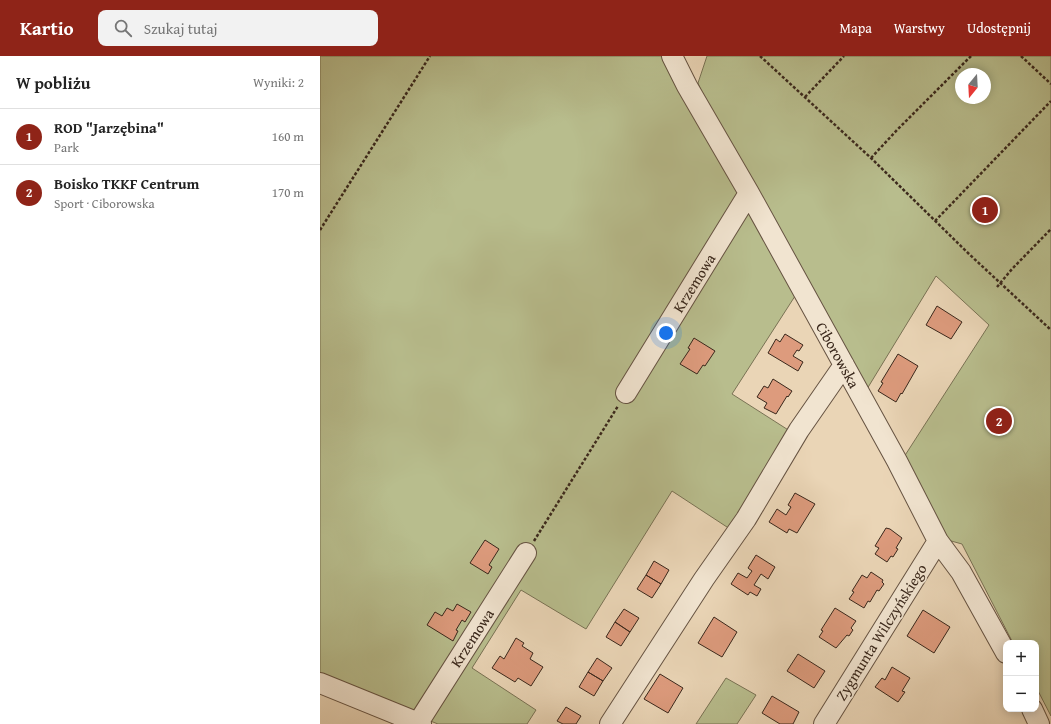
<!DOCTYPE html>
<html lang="pl">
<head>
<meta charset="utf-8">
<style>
	body { margin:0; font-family:"Gentium Book Plus",serif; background:#f2f2f2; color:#222 }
	.controls { position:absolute; right:12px; bottom:12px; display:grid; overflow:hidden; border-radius:8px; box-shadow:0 2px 10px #0003 }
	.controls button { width:36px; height:36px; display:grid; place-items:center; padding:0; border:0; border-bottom:1px solid #e0e0e0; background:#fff; color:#222; font:20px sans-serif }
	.compass { position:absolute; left:635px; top:12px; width:36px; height:36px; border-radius:50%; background:#fff; box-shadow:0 2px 10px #0003; rotate:198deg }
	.you { position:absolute; left:346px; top:277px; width:14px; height:14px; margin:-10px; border:3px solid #fff; border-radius:50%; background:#1a73e8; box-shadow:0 0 0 6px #1a73e833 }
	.badge { display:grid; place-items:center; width:26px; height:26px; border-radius:50%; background:#8f2418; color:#fff; font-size:13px; font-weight:700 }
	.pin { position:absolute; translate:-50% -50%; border:2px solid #fff; box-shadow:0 1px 4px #0006 }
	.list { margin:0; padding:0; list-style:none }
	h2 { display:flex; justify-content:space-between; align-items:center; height:52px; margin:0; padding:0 16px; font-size:17px }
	h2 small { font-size:13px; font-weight:400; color:#767676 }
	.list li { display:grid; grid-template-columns:26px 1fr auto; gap:12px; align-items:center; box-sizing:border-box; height:56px; padding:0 16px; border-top:1px solid #e0e0e0 }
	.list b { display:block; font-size:15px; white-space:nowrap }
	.list p { margin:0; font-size:13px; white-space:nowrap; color:#767676 }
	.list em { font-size:13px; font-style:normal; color:#767676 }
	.icon { flex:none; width:22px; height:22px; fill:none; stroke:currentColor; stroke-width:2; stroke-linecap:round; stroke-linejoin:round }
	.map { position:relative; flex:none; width:731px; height:668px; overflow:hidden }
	header { display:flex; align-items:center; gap:24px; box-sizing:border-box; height:56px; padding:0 20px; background:#8f2418; color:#fff }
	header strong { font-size:19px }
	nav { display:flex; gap:22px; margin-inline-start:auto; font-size:14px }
	.search { width:280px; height:36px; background:#f2f2f2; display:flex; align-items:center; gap:10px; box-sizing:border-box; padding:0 14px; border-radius:8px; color:#767676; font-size:15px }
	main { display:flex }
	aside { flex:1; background:#fff }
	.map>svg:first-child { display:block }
</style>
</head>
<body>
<header>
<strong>Kartio</strong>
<div class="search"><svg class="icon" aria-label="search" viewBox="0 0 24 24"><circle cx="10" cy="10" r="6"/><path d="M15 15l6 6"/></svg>Szukaj tutaj</div>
<nav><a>Mapa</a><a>Warstwy</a><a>Udostępnij</a></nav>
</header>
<main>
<aside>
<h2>W pobliżu<small>Wyniki: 2</small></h2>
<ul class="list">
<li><span class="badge">1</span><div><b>ROD &quot;Jarzębina&quot;</b><p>Park</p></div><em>160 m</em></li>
<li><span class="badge">2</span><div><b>Boisko TKKF Centrum</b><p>Sport · Ciborowska</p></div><em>170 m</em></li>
</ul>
</aside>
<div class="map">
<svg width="731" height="668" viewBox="0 0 731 668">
	<rect width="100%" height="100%" fill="#ead5b6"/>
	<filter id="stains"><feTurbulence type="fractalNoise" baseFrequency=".005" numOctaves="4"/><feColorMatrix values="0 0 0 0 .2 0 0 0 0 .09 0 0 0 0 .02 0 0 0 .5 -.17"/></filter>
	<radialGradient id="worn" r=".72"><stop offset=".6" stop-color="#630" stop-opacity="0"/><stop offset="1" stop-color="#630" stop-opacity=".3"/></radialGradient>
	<path fill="#b8bd8d" stroke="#797254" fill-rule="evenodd" d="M0 0H349L477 237 412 338 473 377 410 473 352 435 266 573 201 534 152 612 216 654 207 668H118L0 621Z
		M387 0H731V660L716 631V587H693L642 488 624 483 582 404 669 269 616 220 547 333 383 40 378 27ZM641 18H665V42H641Z
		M406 622 436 639 417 668H376Z"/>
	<path fill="#dd9b7d" stroke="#3a281c" d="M617 250 642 266 631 283 606 269Z
		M465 278 483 289 479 295 477 294 473 300 483 306 478 315 448 297 456 283 460 286Z
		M374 282 395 295 385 310 383 309 377 318 360 308 370 293 368 292Z
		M578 298 598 310 582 338 581 337 576 346 558 335 563 327 561 326Z
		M453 323 472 335 468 341 467 340 456 358 444 352 447 347 437 341 444 330 448 332Z
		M475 437 495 448 477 477 469 473 467 477 449 466 457 453 466 459 471 451 468 449Z
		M566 472 570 473 582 482 576 492 578 493 573 501 571 500 567 506 555 498 559 492 555 490Z
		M165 484 179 493 169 509 172 511 168 518 150 507Z
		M436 499 455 511 448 523 441 518 434 529 441 533 437 540 430 536 428 539 411 528 418 517 427 522 432 515 428 512Z
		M334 505 349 514 341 528 326 519Z
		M551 516 563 524 562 526 564 528 559 535 557 534 550 546 548 545 544 552 529 543 534 536 532 535 542 519 547 522Z
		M326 519 341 528 332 542 317 533Z
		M137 548 151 556 145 566 142 564 136 574 138 575 133 585 107 569 115 556 122 560 127 552 133 555Z
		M515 552 536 565 531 572 533 574 529 580 527 579 516 592 499 581 503 575 501 574Z
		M304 553 319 562 310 576 295 566Z
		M603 554 630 571 614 597 587 580Z
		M394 561 417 576 402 601 378 587Z
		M295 566 310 576 301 590 286 581Z
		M196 582 204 587 202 590 213 597 210 603 223 611 211 630 198 622 195 626 172 612 180 600 184 603Z
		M478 598 505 615 494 632 467 615Z
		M277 602 292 612 283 625 268 616Z
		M572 611 590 622 582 635 585 636 578 646 555 631 562 622 565 624Z
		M268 616 283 625 274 640 259 631Z
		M340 618 363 632 348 657 324 643Z
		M452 640 479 656 473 668H460L442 657Z
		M246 651 261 660 256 668H243L237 665Z"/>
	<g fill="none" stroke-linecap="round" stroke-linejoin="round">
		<g stroke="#665342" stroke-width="22">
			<path id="minor" d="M352 0 367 30 429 137 577 405 618 485 641 516 686 597
				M306 337 429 137
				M0 627 101 668
				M712 653 719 668
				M98 667 206 497
				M290 668 384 523 426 463 479 374 524 309
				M504 668 618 485"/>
		</g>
		<path stroke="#3a281c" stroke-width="2.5" stroke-dasharray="3 2" stroke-linecap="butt" d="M440 0 551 102 649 198 731 274
			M701 0 731 28
			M485 41 524 0
			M551 102 577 74 651 0
			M615 165 731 45
			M0 174 110 0
			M677 231 692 213 731 173
			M214 485 298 350"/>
		<use href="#minor" stroke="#f1e4d0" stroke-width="20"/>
	</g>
	<g text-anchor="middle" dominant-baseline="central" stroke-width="3.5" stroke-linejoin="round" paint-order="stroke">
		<g font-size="15" fill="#3a281c" stroke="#f1e4d0">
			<text transform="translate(374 227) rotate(-58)">Krzemowa</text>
			<text transform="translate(518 299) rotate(61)">Ciborowska</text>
			<text transform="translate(561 576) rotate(-58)">Zygmunta Wilczyńskiego</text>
			<text transform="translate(152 582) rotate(-57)">Krzemowa</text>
		</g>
	</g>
	<rect width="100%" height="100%" filter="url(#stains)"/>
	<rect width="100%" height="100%" fill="url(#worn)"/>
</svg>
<div class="controls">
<button>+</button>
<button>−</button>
</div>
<svg class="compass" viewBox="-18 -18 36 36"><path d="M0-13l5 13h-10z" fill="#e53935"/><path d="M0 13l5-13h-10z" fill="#767676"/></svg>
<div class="you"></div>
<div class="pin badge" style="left:665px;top:154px">1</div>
<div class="pin badge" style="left:679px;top:365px">2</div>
</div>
</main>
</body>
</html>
